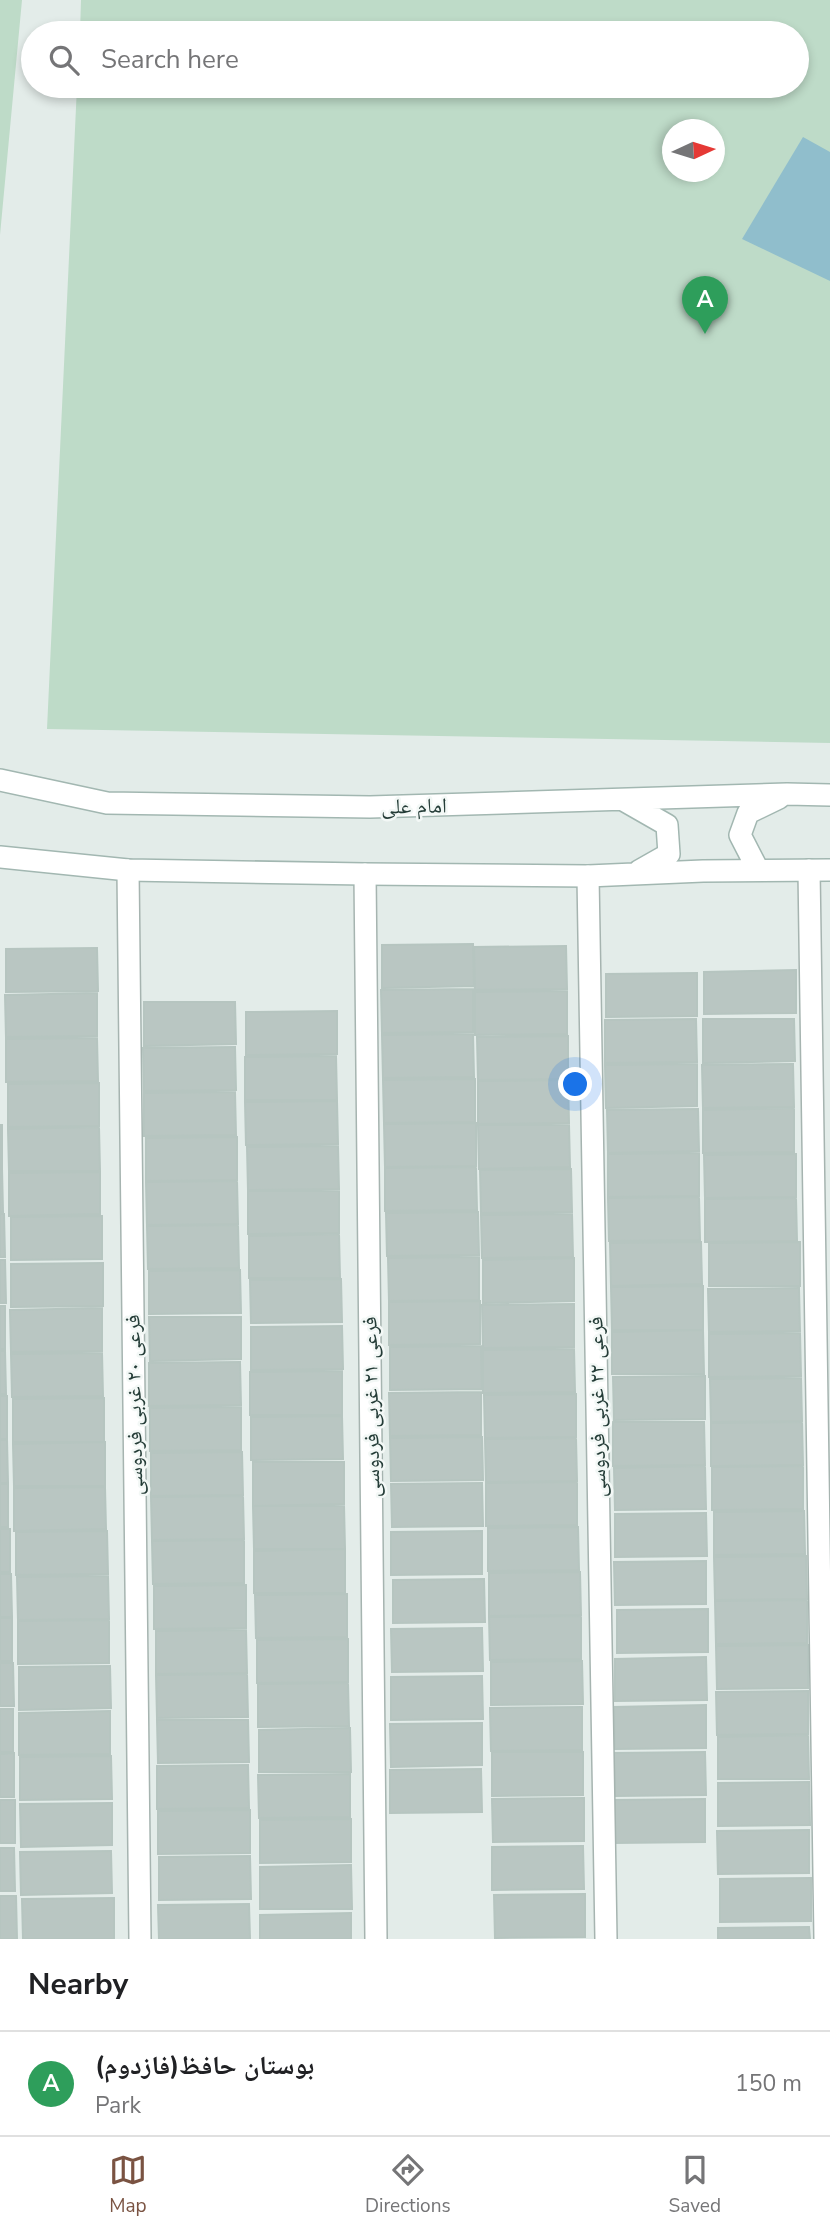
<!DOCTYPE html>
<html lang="en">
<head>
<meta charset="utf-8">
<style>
	body { margin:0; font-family:"Nunito Sans","Noto Naskh Arabic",sans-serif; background:#f2f2f2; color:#202124 }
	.compass { position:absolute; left:662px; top:119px; width:63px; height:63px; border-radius:50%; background:#fff; box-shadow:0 4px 10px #0003; rotate:86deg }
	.you { position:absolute; left:576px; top:1085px; width:24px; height:24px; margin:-18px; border:5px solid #fff; border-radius:50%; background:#1a73e8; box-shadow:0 0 0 10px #1a73e833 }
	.badge { display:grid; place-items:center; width:46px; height:46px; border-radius:50%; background:#7a5342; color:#fff; font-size:23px; font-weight:700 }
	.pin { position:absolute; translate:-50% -58px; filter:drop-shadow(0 2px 4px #0008) }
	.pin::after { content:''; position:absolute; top:37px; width:24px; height:21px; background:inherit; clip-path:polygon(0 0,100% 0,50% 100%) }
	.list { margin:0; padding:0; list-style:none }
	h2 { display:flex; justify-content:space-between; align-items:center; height:91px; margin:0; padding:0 28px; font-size:30px }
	h2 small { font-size:23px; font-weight:400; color:#757577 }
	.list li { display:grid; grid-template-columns:46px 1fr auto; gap:21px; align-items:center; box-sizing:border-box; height:105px; padding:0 28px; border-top:2px solid #e0e0e0 }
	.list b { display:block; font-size:26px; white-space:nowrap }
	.list p { margin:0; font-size:23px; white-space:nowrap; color:#757577 }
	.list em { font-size:23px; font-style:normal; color:#757577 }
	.icon { flex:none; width:38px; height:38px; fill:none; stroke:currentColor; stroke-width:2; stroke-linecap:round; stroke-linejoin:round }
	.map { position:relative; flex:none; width:830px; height:1939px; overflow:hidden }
	.search { position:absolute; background:#fff; box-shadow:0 4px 10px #0003; left:21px; right:21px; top:21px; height:77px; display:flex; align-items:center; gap:18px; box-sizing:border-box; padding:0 24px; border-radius:38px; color:#757577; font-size:26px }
	.sheet { height:196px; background:#fff }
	nav { display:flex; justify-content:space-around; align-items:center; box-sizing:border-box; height:98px; border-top:2px solid #e0e0e0; background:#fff; font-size:19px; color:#757577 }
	nav a { display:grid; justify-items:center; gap:4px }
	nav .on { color:#7a5342 }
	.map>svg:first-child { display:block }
</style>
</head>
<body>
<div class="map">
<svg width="830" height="1939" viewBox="0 0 830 1939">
	<rect width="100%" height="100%" fill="#e3ece9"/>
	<path fill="#bedbc8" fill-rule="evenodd" d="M0 0H22L0 235Z
		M81 0H830V743L47 729 77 86H797V33H80ZM672 130H714V172H672Z"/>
	<path fill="#90becc" d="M803 137 830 152V281L742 239Z"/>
	<path fill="#b9c6c2" stroke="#b6c5c0" stroke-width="2" d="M473 944 474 986 382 988V945Z
		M566 946 567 989 475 990 474 947Z
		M97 948 98 991 6 992V949Z
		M796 970V1013L704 1014V972Z
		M697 973V1016L606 1017V974Z
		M473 989V1032L382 1033 381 990Z
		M567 991V1034L475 1035V992Z
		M97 993V1036L6 1037 5 995Z
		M144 1002H235L236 1044 144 1046Z
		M337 1011V1054L246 1055V1012Z
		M696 1019 697 1062 605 1063V1020Z
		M703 1019H794L795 1061 703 1063Z
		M473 1034 474 1077 383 1078 382 1035Z
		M568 1036V1079L478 1080 477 1037Z
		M97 1038 98 1081 6 1082V1039Z
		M235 1047 236 1090 144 1091 143 1048Z
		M336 1056 337 1100H245V1057Z
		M697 1064V1106L606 1108 605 1065Z
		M793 1064 794 1107 703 1108 702 1065Z
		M475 1079V1122L384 1123 383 1080Z
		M568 1080 569 1123 478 1124V1081Z
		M99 1083V1126L8 1127V1084Z
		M235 1092 236 1135 144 1136V1093Z
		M337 1101 338 1144 246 1145 245 1102Z
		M794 1108V1152L703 1153V1110Z
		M698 1109 699 1151 608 1153 607 1110Z
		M476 1123V1166L385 1167 384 1124Z
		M0 1125H2V1168H0Z
		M478 1125H569L570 1167 479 1169Z
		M99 1127 100 1171H9L8 1129Z
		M237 1137V1180L146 1181V1138Z
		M338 1146 339 1189 248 1190 247 1147Z
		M699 1153V1196L608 1197V1154Z
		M796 1154V1197L705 1198 704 1155Z
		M476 1167 477 1210 385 1211V1168Z
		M0 1169H2L3 1212H0Z
		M571 1169 572 1212 481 1213 480 1170Z
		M100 1172V1214L9 1216V1173Z
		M237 1181 238 1224 147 1225 146 1182Z
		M248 1191H339V1233L248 1234Z
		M699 1197 700 1240 609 1241 608 1198Z
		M796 1198 797 1241 705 1242V1199Z
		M478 1212 479 1255 387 1256 386 1213Z
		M0 1214H4L5 1257H0Z
		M572 1214 573 1257 482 1258 481 1215Z
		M102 1216V1259L11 1260V1217Z
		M238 1225 239 1268 148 1269 147 1226Z
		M339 1234 340 1278H249V1236Z
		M701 1242 702 1284 611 1286 610 1243Z
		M800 1242V1286H709V1243Z
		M479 1257V1300L389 1301 388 1258Z
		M574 1258V1301L483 1303V1260Z
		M0 1260H5L6 1303H0Z
		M103 1263V1306L11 1307V1264Z
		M240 1270 241 1313 149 1314V1271Z
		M341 1279 342 1322 251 1323 250 1280Z
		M703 1286V1330H612L611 1287Z
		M799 1288 800 1331 709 1332 708 1289Z
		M480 1301V1344L389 1345V1302Z
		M574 1304V1347L483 1348 482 1305Z
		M0 1306H5V1349H0Z
		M102 1308V1351L11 1352 10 1310Z
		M149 1317H241V1359L150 1361Z
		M342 1326 343 1369 251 1370V1327Z
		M703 1330 704 1374H612V1332Z
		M800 1333 801 1376 709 1377V1334Z
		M481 1346 482 1389 390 1390V1347Z
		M574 1349 575 1392 483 1393V1350Z
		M0 1351H5L6 1394H0Z
		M102 1353 103 1396 12 1397 11 1354Z
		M240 1362 241 1405 149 1406V1363Z
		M342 1371V1415H250V1372Z
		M705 1376V1419L614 1420 613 1377Z
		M801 1378 802 1421 711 1422 710 1379Z
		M481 1392V1435L390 1436 389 1393Z
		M576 1394V1437L485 1438 484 1395Z
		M0 1396H7V1439H0Z
		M104 1398V1442H13V1399Z
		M241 1407V1450L150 1451V1408Z
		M342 1416 343 1459 251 1460V1417Z
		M613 1422H704L705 1465 613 1466Z
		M802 1422 803 1465 711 1466V1423Z
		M482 1437 483 1480 391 1481 390 1438Z
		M576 1438 577 1481 486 1482 485 1439Z
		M0 1440H7L8 1483H0Z
		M105 1442V1486H14L13 1444Z
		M242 1452 243 1495 151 1496V1453Z
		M253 1462H344V1504L253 1506Z
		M705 1466 706 1509 615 1510 614 1468Z
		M803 1466V1509L712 1510V1467Z
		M577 1482V1525L486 1526V1483Z
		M482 1483 483 1526 392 1527 391 1484Z
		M0 1484H8V1527H0Z
		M105 1487 106 1529 14 1531V1488Z
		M243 1496 244 1539 152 1540 151 1497Z
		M253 1506H344L345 1549H254Z
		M804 1511 805 1554 714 1555V1512Z
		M706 1513 707 1556 615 1557V1514Z
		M578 1527 579 1570 488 1571V1528Z
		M0 1529H10V1572H0Z
		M107 1531 108 1574 16 1575V1532Z
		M482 1531V1574L391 1575V1532Z
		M244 1540V1583L153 1584 152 1541Z
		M345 1549V1593H254V1551Z
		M806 1556 807 1599 715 1600 714 1557Z
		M706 1561V1604L615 1605 614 1562Z
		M580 1572 581 1615 489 1616V1573Z
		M0 1574H11L12 1617H0Z
		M108 1576 109 1619 18 1620 17 1577Z
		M484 1579 485 1622 393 1623V1580Z
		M246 1585V1628L154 1629V1586Z
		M347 1594V1637L256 1638 255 1595Z
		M807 1600V1643L716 1644 715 1601Z
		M708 1609V1652L617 1653V1610Z
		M581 1616V1659L490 1660 489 1617Z
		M0 1618H12V1661H0Z
		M109 1620V1663L18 1664V1621Z
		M482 1628 483 1671 392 1672 391 1629Z
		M246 1630 247 1673 156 1674V1631Z
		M348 1639V1682L257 1683V1640Z
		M808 1645V1688L717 1689 716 1646Z
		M706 1657 707 1700 615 1701V1659Z
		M582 1661 583 1704 491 1705V1662Z
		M0 1663H13L14 1706H0Z
		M110 1666 111 1708 19 1710V1667Z
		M247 1674 248 1717 157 1718 156 1675Z
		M482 1676 483 1719 391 1720V1677Z
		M348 1683 349 1726 258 1727V1684Z
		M808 1691V1734L717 1735 716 1692Z
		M706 1705V1748L615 1749 614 1707Z
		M582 1707V1750L491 1751 490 1708Z
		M0 1709H13V1752H0Z
		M110 1711V1754L19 1755V1713Z
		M157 1720H248L249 1762 158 1763Z
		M482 1723V1765L391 1767 390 1724Z
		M350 1728 351 1772H259V1730Z
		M808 1735 809 1779H718V1737Z
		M492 1752H583V1795L492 1796Z
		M705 1752 706 1795 615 1796 614 1753Z
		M14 1753V1797H0V1754Z
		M111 1756 112 1799 20 1800V1757Z
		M248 1765 249 1808 157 1809V1766Z
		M481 1769 482 1812 390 1813V1770Z
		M350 1774V1817L259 1818 258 1775Z
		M809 1782 810 1825 718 1826V1783Z
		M584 1798V1841L493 1842 492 1799Z
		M705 1799V1842L614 1843 613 1800Z
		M0 1800H15V1843H0Z
		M112 1803V1845L21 1847 20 1804Z
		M250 1810V1853L158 1854V1811Z
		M351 1819V1862L260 1863V1820Z
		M809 1830V1873L718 1874 717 1831Z
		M583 1846 584 1889 492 1890V1847Z
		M0 1848H14L15 1891H0Z
		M111 1851 112 1893 21 1895 20 1852Z
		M250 1856 251 1899 159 1900V1857Z
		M351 1865 352 1909H260V1867Z
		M811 1878V1921L720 1922V1879Z
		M585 1894V1937L495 1938 494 1895Z
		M0 1896H16L17 1939H0Z
		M114 1898V1939H23L22 1899Z
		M249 1904 250 1939H159L158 1905Z
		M351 1913V1939H260V1915Z
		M809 1927 810 1939H718V1928Z"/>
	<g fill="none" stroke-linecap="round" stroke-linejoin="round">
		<g stroke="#a6b4b0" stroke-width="24">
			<path id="minor" d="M128 870 140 1939
				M809 870 825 1939
				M365 874 376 1939
				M588 876 606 1939"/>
		</g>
		<g stroke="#a2b7b1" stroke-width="24">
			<path id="secondary" d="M0 780 107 803 370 807 787 794 830 795
				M625 801 667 825 669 854 639 871
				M0 857 128 870 365 874 588 876 703 871 830 870
				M758 870 740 835 748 813 779 798"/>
		</g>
		<use href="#minor" stroke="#fff" stroke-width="21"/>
		<use href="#secondary" stroke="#fff" stroke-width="21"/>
	</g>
	<g text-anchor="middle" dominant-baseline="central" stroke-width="5" stroke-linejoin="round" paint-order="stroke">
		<g font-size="21" fill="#243c37" stroke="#f3f8f6">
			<text transform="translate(414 806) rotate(-1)">امام علی</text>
			<text transform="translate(134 1405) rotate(-91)">فرعی ۲۰ غربی فردوسی</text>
			<text transform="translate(371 1407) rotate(-91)">فرعی ۲۱ غربی فردوسی</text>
			<text transform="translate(597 1407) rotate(-91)">فرعی ۲۲ غربی فردوسی</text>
		</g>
	</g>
</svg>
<svg class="compass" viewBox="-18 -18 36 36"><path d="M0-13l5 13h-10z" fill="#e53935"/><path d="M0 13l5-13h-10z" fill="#757577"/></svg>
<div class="you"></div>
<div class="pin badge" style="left:705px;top:334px;background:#2e9e5b">A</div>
<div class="search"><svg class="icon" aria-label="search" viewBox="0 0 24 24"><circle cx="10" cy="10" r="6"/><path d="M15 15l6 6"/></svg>Search here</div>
</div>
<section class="sheet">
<h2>Nearby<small></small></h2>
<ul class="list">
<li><span class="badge" style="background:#2e9e5b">A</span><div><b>بوستان حافظ(فازدوم)</b><p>Park</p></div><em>150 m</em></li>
</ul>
</section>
<nav>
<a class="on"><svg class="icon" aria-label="map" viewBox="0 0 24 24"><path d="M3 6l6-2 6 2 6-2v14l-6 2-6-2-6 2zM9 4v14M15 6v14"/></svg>Map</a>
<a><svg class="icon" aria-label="directions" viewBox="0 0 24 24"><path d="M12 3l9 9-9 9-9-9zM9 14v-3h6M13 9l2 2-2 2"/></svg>Directions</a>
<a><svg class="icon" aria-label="saved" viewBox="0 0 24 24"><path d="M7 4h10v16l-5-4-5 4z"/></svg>Saved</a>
</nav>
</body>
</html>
